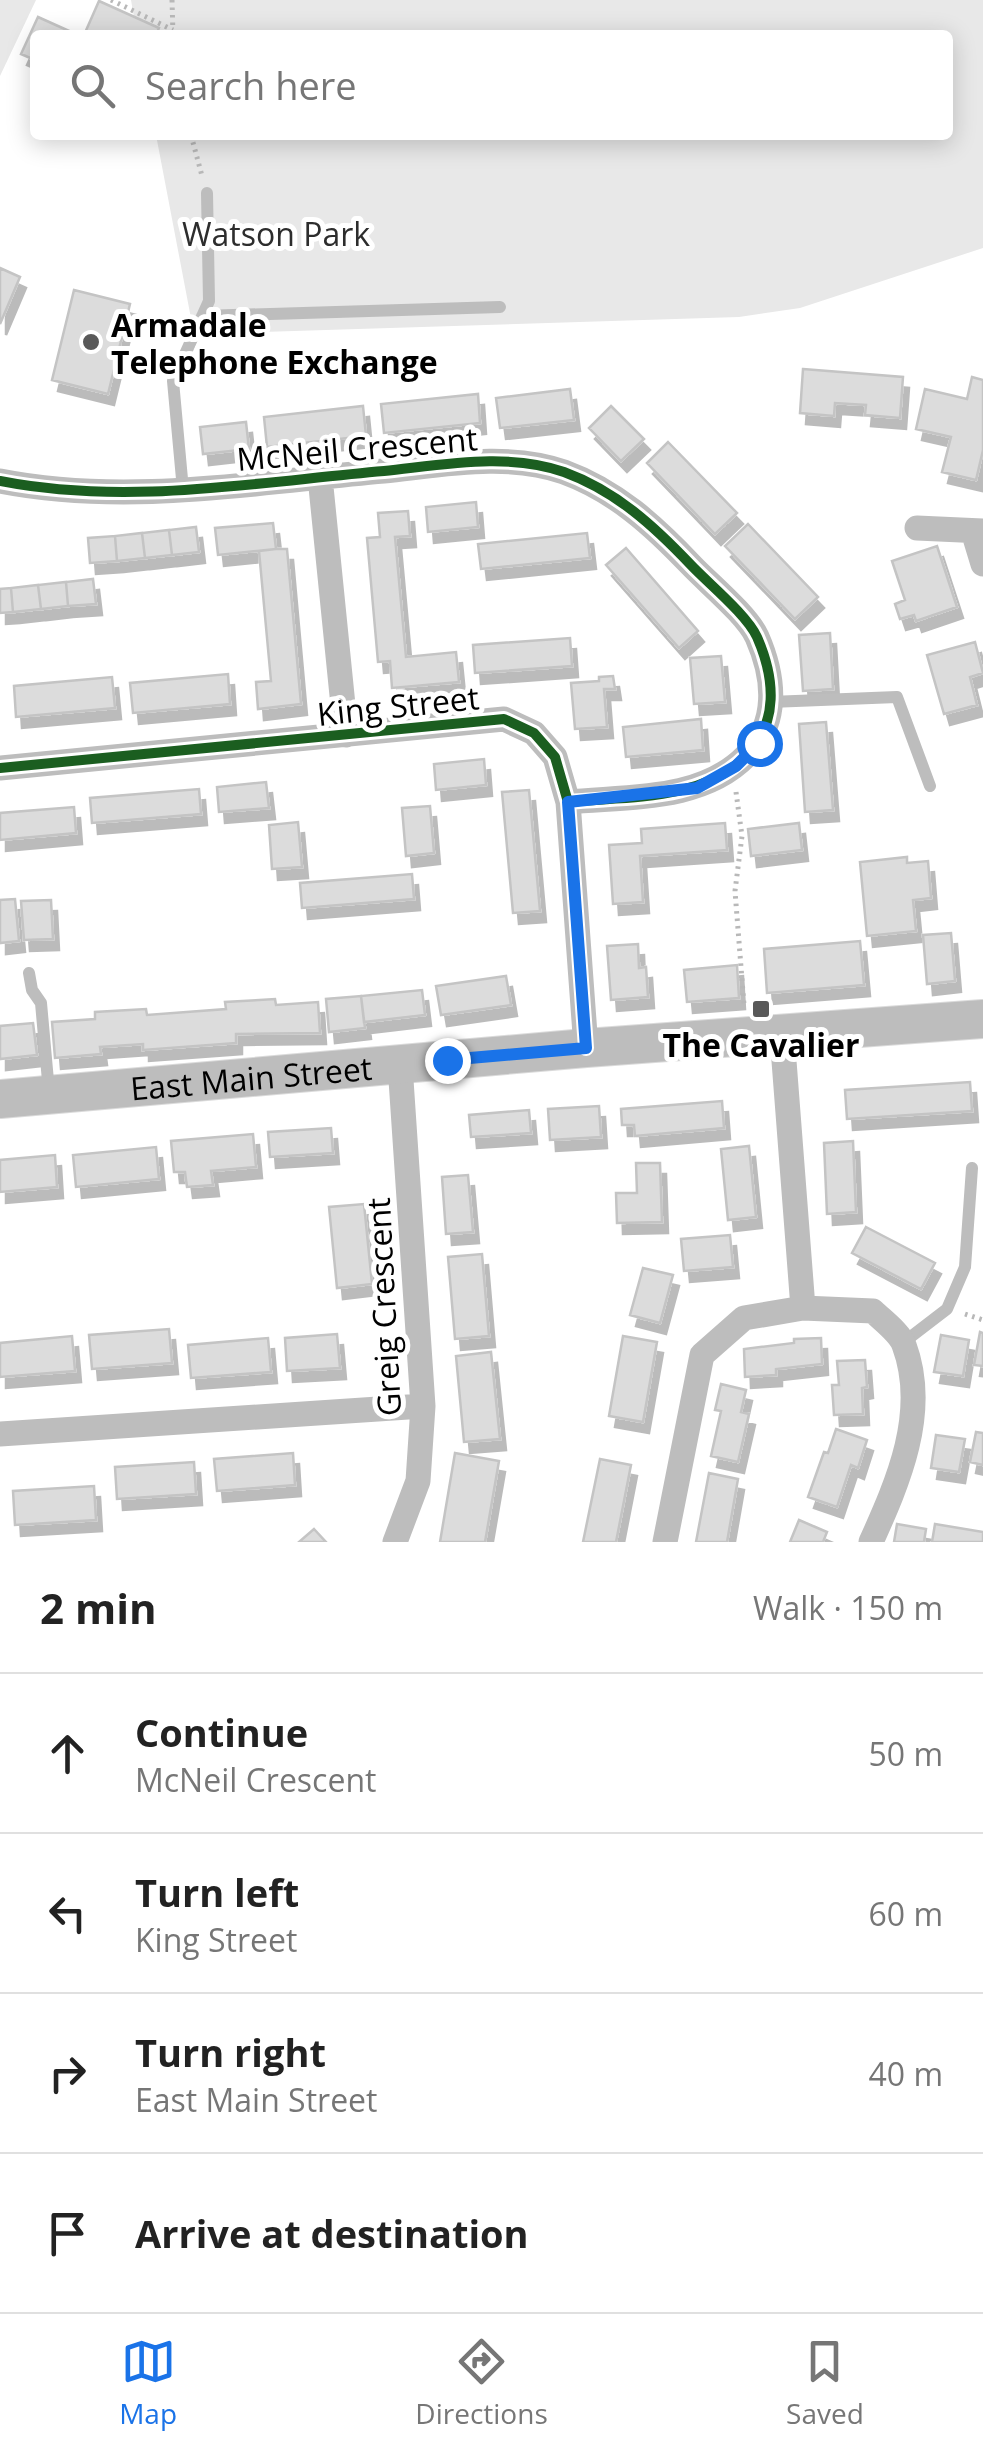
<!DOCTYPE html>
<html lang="en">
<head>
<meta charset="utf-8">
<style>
	body { margin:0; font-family:"Open Sans",sans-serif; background:#f2f2f2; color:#222 }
	.stop { position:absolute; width:30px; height:30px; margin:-22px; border:8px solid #1a73e8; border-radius:50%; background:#fff }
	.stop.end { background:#1a73e8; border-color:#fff; box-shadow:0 2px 10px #0008 }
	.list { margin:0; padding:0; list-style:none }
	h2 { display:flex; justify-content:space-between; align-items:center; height:130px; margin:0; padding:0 40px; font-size:42px }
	h2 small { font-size:32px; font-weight:400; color:#767676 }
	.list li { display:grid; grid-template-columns:65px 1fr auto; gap:30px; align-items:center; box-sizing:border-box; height:160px; padding:0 40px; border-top:2px solid #e0e0e0 }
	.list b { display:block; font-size:38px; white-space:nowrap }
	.list p { margin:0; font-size:32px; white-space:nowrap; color:#767676 }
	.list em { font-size:32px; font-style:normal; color:#767676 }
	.icon { flex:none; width:55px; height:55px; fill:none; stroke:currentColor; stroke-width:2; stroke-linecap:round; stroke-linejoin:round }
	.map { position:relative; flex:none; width:983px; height:1542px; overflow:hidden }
	.search { position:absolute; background:#fff; box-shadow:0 5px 25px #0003; left:30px; right:30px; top:30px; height:110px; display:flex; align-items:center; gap:25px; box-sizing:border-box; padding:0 35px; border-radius:10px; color:#767676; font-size:38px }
	.sheet { height:770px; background:#fff }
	nav { display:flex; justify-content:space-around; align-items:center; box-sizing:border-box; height:140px; border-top:2px solid #e0e0e0; background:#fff; font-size:28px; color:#767676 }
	nav a { display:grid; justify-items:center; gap:5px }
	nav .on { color:#1a73e8 }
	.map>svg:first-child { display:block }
</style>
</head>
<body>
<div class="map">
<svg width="983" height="1542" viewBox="0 0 983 1542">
	<defs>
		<filter id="shadow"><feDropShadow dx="6" dy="11" stdDeviation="0" flood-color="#0004"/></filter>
	</defs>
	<rect width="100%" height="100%" fill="#fff"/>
	<path fill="#e8e8e8" d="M0 0H36L0 76Z
		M131 0H983V248L800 308 739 317 194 334 156 135H948V35H137Z"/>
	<path fill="#dcdcdc" stroke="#c4c4c4" stroke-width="2.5" filter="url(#shadow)" d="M99 1 159 28 156 35H84Z
		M38 17 78 35H35V60L21 54Z
		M0 268 20 277 0 324Z
		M74 290 130 304 108 394 52 380Z
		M803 369 903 377 900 418 865 415 866 405 835 403 834 416 800 413Z
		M972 377 983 380V450L976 480 942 472 951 437 916 429 925 389 967 399Z
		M570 389 574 420 500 428 496 398Z
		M478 394 480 423 384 433 381 404Z
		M363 406 366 436 267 447 264 417Z
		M611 406 644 439 621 461 589 428Z
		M246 422 249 449 203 454 200 427Z
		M668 442 737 513 715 534 647 463Z
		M476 502 478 527 428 532 426 507Z
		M408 511 410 536 395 537 406 657 456 652 459 682 392 688 390 661 378 662 367 538 380 537 378 513Z
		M273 523 276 549 218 555 215 528Z
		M748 524 818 597 795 619 725 546Z
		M196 527 199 552 172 555 169 530Z
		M169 530 172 555 145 558 142 533Z
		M142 533 145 558 117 561 115 536Z
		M587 533 590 558 481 569 478 544Z
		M115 536 117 561 90 563 88 538Z
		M937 546 957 607 916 621 914 615 900 619 895 604 905 600 892 561Z
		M626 548 698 631 679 648 606 565Z
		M276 549H287L301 704 258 709 256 682 271 681 259 551Z
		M93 579 96 604 68 606 66 582Z
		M66 582 68 606 41 609 38 585Z
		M38 585 41 609 13 612 11 588Z
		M11 588 13 612 0 613V589Z
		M830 633 833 689 803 691 799 635Z
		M570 638 572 666 475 673 473 645Z
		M975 642 983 673 970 677 977 705 944 714 927 655Z
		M721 656 725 702 694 704 690 658Z
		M228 674 230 704 133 713 130 683Z
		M613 676 615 689H604L607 727 575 729 571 683 599 681V677Z
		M112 677 115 708 16 717 14 686Z
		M701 719 703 750 626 757 623 727Z
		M826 722 833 810 805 812 799 724Z
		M484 759 486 785 436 790 434 764Z
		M266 782 269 808 219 812 217 787Z
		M199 789 201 814 92 823 90 798Z
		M529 790 540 911 513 913 502 792Z
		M430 806 434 853 406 856 402 808Z
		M74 807 76 833 0 840V813Z
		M298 822 302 867 272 869 269 825Z
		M725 823 727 850 640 856 643 902 613 904 609 845 642 843 641 829Z
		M799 823 802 850 751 856 748 829Z
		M907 857V863L928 861 931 898 913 900 916 931 867 936 860 862Z
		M412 874 414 899 302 908 300 883Z
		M15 899 19 941 0 943V900Z
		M51 900 53 939 24 940 21 901Z
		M951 933 955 981 927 984 923 935Z
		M860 941 864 985 767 993 764 949Z
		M638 944 639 968 646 967 648 997 611 1000 607 946Z
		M737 965 739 998 687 1002 684 970Z
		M506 976 511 1005 441 1015 436 986Z
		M422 990 425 1015 364 1022 361 996Z
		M361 996 365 1028 329 1032 326 999Z
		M275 999 276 1005 318 1002 320 1033 236 1034V1043L143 1050V1044L100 1047 101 1054 55 1058 52 1022 95 1019V1012L146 1009 147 1015 226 1009 225 1002Z
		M33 1023 37 1055 0 1059V1026Z
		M970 1082 972 1111 847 1119 845 1090Z
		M722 1101 724 1128 635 1136 634 1125H622L621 1109Z
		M599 1106 601 1137 550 1140 548 1109Z
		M529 1110 531 1133 471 1137 469 1115Z
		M331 1128 333 1153 270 1157 268 1132Z
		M253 1134 256 1167 211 1171 213 1185 187 1187 185 1172H174L171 1141Z
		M853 1141 856 1212 827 1214 824 1143Z
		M749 1146 756 1217 728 1220 721 1149Z
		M156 1147 159 1179 76 1187 73 1155Z
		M55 1155 57 1187 0 1192V1160Z
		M636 1163H660L662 1222 617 1223 616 1193H637Z
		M468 1175 473 1232 446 1234 442 1177Z
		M364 1204 372 1284 337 1288 329 1207Z
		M866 1227 935 1263 921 1289 852 1253Z
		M730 1235 733 1267 684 1271 681 1239Z
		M482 1254 489 1336 455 1339 448 1257Z
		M643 1268 673 1275 660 1323 630 1315Z
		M169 1329 172 1363 92 1369 89 1335Z
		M980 1332 983 1333V1366L974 1365Z
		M337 1334 340 1368 287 1371 285 1338Z
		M941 1335 969 1340 963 1376 934 1372Z
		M72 1336 75 1371 0 1377V1343Z
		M623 1336 657 1342 643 1422 609 1416Z
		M268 1338 271 1372 191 1378 188 1345Z
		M821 1338 822 1364 776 1369V1375L745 1377 744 1349 794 1343V1339Z
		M491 1352 500 1439 464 1442 456 1356Z
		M865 1360 867 1387 862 1388 863 1414 834 1415 832 1385H839L837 1361Z
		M721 1384 746 1390 741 1412 749 1414 738 1462 711 1456 721 1411 715 1410Z
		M836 1429 867 1440 858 1468 851 1465 837 1507 808 1497 824 1452 828 1453Z
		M976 1432 983 1433V1465L970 1462Z
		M936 1435 965 1439 959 1472 931 1468Z
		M293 1453 295 1485 217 1491 214 1459Z
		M455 1453 499 1461 485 1542H440Z
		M600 1459 631 1465 616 1542H583Z
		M194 1462 196 1494 117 1499 115 1467Z
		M709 1473 738 1479 727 1542H696Z
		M94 1486 96 1520 15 1525 13 1491Z
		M799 1520 827 1532 823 1542H790Z
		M897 1524 926 1529 924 1542H894Z
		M935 1524 983 1532V1542H932Z
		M314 1529 326 1542H299Z"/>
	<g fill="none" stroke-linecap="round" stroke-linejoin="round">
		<g stroke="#dbdbdb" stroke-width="40">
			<g id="primary">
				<path id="s1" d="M0 1099 586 1048 983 1019"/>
			</g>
		</g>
		<path stroke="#b8b8b8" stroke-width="5" stroke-dasharray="2.5 5" stroke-linecap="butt" d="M111 0 173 30
			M172 0 173 35
			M191 135 202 176
			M736 792 742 836 735 891 744 1005
			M965 1314 983 1320"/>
		<path stroke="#bdbdbd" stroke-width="12" d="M202 316 500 307
			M183 490 173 381 209 301 207 193
			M770 702 897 697 930 786
			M29 973 32 990 41 1003 49 1092
			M904 1342 947 1309 965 1267 972 1168"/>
		<path stroke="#bdbdbd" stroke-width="25" d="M320 477 346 735
			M0 481C127 506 257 482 384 471 442 465 508 452 564 472 616 491 654 526 691 565 709 584 747 615 757 637 775 678 779 723 746 756 701 802 627 796 568 802
			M917 528 983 531
			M973 531 983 564
			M0 768 504 719 534 733 555 757 568 802 586 1048
			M782 1035 803 1308
			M0 1434 423 1406
			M395 1542 418 1481 423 1406 400 1065
			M665 1542 702 1355 744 1318 803 1308 873 1311C882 1320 900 1333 904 1345 929 1412 898 1482 871 1542"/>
		<use href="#primary" stroke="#bdbdbd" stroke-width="38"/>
		<g stroke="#fff" stroke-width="16">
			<path id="cycleway" d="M0 481C127 506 257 482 384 471 442 465 508 452 564 472 616 491 654 526 691 565 709 584 747 615 757 637 775 678 779 723 746 756 701 802 627 796 568 802
				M0 768 504 719 534 733 555 757 568 802 586 1048"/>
		</g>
		<use href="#cycleway" stroke="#1b5e20" stroke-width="10"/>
	</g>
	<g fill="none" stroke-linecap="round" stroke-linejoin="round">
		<path stroke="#1a73e8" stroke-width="12" d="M447 1060 586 1048 568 802 697 788 736 766 759 743"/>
	</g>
	<g fill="#595959" stroke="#fff" stroke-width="4">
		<circle cx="91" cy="342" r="10"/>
		<rect x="751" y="999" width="20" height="20" rx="5"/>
	</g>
	<g text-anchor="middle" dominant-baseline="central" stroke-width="10" stroke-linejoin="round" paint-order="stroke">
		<g font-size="32" fill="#2d2d2d" stroke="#fff">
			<text x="276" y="233">Watson Park</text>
		</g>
		<g font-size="32" font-weight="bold" fill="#000" stroke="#fff" text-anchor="start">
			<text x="111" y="324">Armadale<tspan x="111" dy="37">Telephone Exchange</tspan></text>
			<text x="761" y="1044" text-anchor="middle">The Cavalier</text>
		</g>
		<g font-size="32" fill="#000" stroke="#fff">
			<text transform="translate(357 448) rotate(-5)">McNeil Crescent</text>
			<text transform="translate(398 705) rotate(-6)">King Street</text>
			<text stroke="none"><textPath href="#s1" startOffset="252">East Main Street</textPath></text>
			<text transform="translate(383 1307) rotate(-93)">Greig Crescent</text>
		</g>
	</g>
</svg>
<div class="stop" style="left:759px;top:743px"></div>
<div class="stop end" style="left:447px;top:1060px"></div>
<div class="search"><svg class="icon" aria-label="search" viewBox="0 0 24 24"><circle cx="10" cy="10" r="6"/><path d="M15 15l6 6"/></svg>Search here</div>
</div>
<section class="sheet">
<h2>2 min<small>Walk · 150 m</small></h2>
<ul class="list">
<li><svg class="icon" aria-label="ahead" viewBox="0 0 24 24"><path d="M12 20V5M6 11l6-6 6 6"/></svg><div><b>Continue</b><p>McNeil Crescent</p></div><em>50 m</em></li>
<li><svg class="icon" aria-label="left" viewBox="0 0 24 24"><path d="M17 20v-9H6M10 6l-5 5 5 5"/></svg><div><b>Turn left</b><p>King Street</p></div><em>60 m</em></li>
<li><svg class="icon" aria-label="right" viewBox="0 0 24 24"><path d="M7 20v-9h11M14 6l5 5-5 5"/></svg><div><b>Turn right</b><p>East Main Street</p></div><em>40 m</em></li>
<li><svg class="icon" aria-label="arrive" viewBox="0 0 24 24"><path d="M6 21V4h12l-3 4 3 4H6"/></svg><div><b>Arrive at destination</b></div></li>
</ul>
</section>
<nav>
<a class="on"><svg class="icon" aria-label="map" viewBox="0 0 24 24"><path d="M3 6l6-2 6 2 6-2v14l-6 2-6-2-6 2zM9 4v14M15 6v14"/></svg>Map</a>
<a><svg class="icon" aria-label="directions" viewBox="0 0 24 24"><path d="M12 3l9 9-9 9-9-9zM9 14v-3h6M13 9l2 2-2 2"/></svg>Directions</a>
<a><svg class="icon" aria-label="saved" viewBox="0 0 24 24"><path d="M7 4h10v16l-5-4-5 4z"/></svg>Saved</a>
</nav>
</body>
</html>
